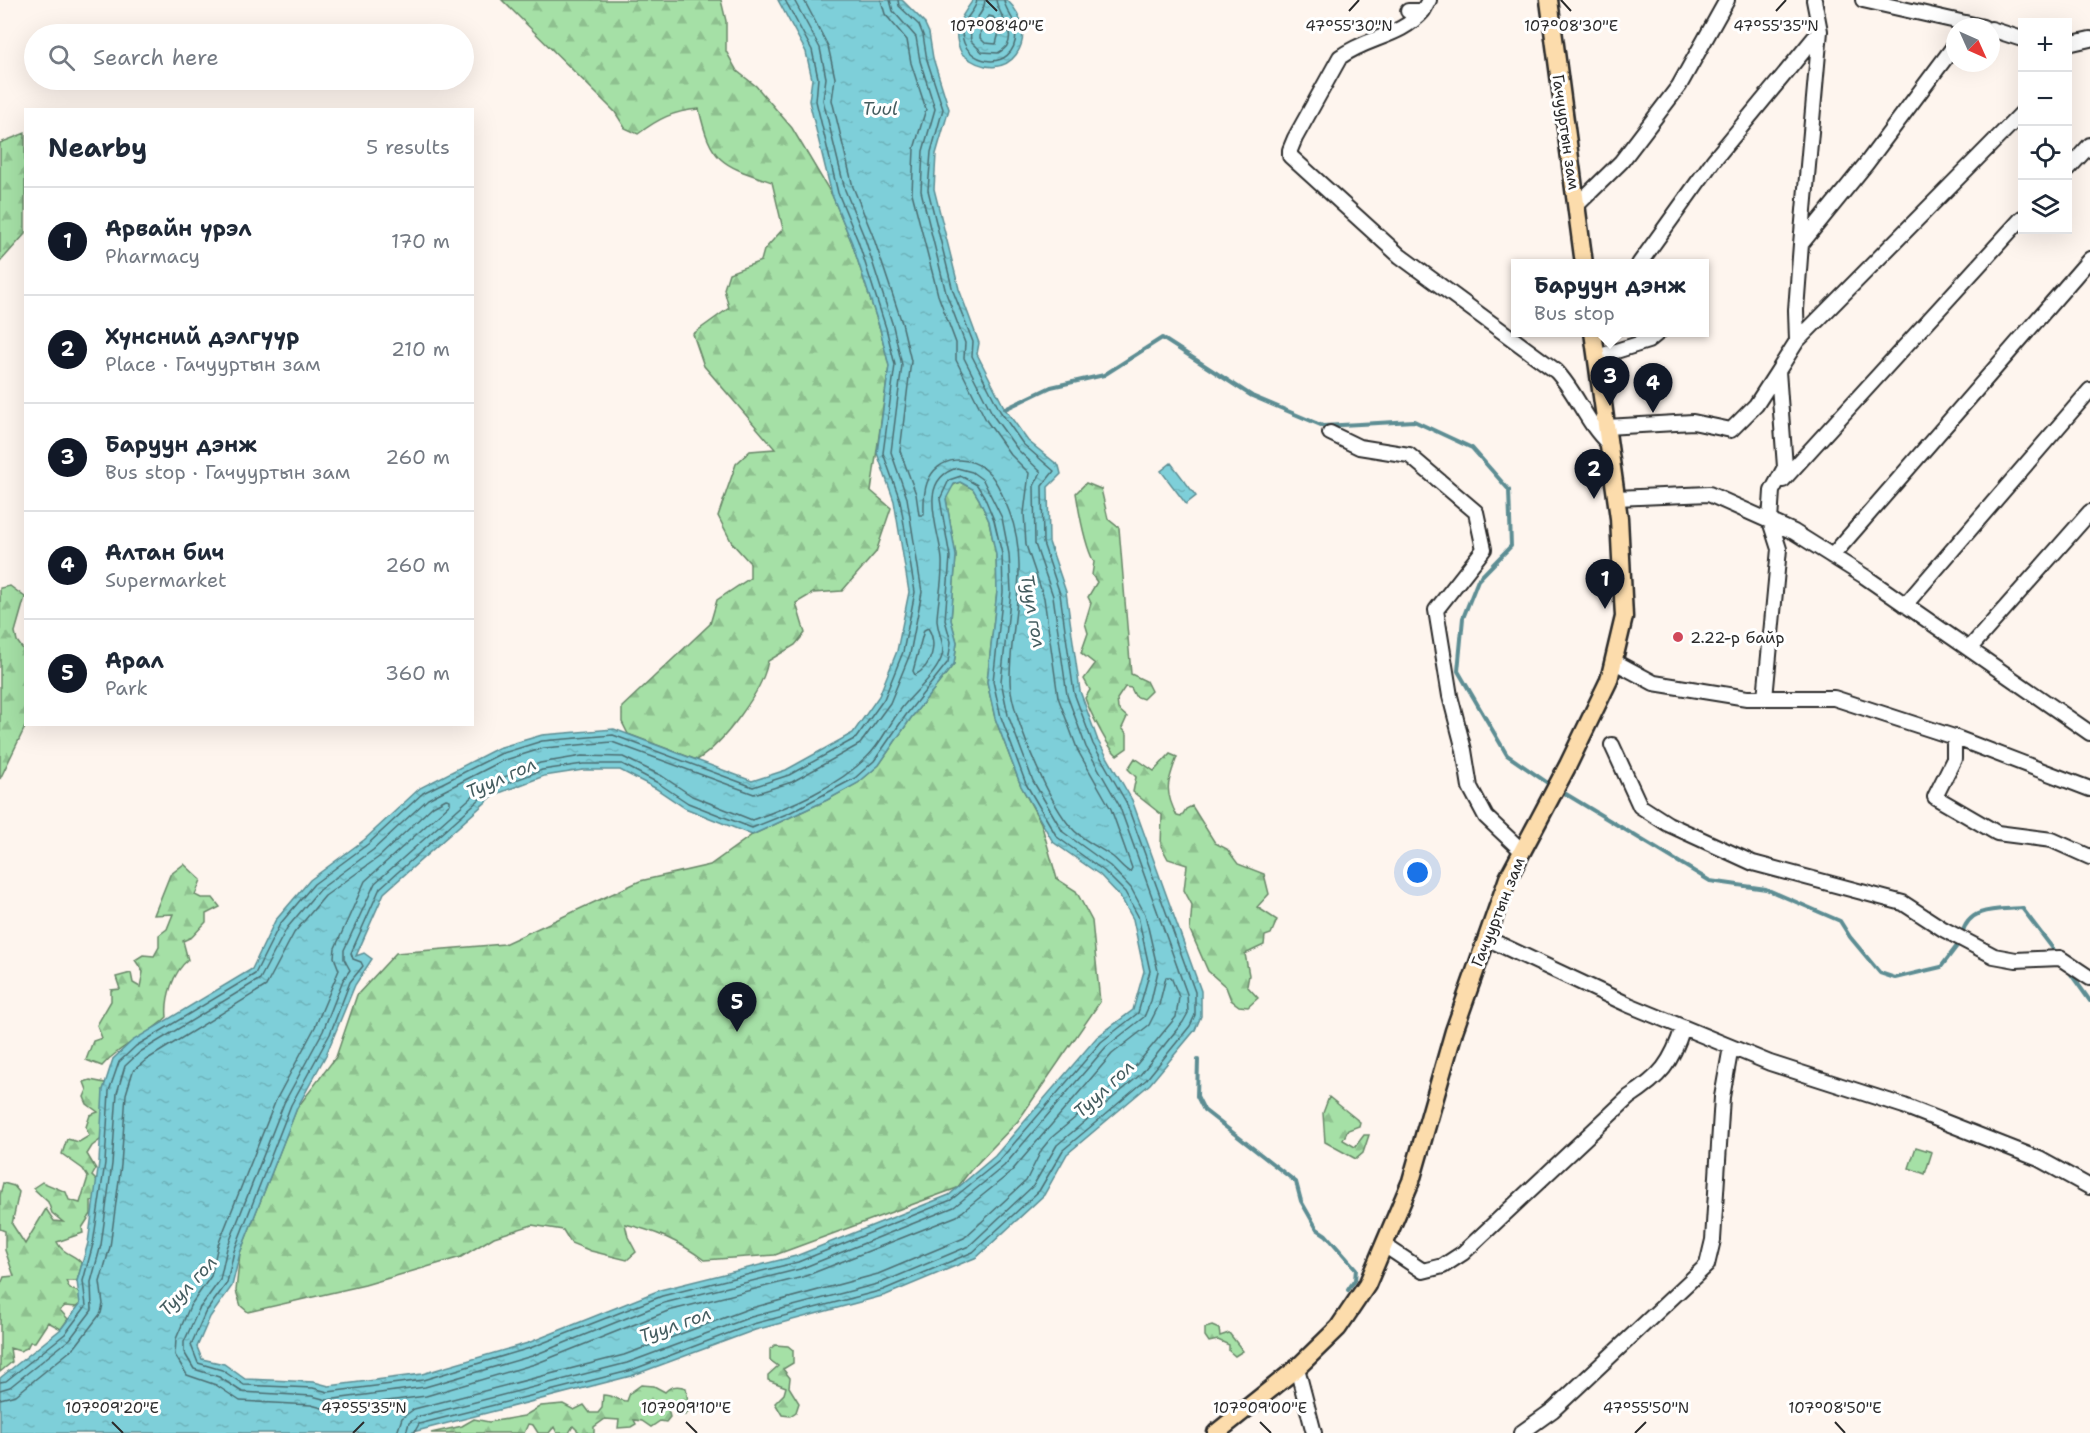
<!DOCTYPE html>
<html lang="en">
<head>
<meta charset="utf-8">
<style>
	body { margin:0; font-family:"Shantell Sans",sans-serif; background:#f2f2f3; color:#1f2937 }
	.controls { position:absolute; right:18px; top:18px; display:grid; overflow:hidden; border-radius:0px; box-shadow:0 6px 24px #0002 }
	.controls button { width:54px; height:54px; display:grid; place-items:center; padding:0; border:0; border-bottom:2px solid #e0e1e3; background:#fff; color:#1f2937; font:30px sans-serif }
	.compass { position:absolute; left:1946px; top:18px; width:54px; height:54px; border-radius:50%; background:#fff; box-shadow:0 6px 24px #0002; rotate:135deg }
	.you { position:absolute; left:1418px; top:873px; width:21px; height:21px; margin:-15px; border:4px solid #fff; border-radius:50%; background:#1a73e8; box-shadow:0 0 0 9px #1a73e833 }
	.badge { display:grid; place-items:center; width:39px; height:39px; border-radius:50%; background:#111827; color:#fff; font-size:20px; font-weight:700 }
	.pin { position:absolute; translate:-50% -50px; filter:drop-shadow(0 2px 3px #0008) }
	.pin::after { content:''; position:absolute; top:32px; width:21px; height:18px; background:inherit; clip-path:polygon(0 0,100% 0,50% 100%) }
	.popup { position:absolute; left:1511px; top:259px; width:198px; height:78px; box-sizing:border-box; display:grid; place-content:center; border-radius:0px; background:#fff; filter:drop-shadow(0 2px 4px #0005); font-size:20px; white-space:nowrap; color:#747a83 }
	.popup b { font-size:22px; color:#1f2937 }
	.popup::after { content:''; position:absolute; left:50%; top:100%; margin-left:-12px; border:12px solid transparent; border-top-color:#fff }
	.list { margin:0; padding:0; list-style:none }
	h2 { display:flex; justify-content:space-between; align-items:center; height:78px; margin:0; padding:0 24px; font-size:26px }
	h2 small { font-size:20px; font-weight:400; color:#747a83 }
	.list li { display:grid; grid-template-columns:39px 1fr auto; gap:18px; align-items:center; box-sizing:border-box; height:108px; padding:0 24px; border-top:2px solid #e0e1e3 }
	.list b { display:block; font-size:22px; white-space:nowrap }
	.list p { margin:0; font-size:20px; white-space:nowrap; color:#747a83 }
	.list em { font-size:20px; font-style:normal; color:#747a83 }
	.icon { flex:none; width:33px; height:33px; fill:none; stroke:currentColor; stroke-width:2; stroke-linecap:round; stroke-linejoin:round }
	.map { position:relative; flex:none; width:2090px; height:1433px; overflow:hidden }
	.search { position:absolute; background:#fff; box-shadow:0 6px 24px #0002; left:24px; top:24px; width:450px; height:66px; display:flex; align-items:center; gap:15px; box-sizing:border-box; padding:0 21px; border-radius:33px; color:#747a83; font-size:22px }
	.panel { position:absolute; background:#fff; box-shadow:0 6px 24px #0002; left:24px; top:108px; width:450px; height:618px; border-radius:0px }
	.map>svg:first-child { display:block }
</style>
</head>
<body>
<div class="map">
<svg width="2090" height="1433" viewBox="0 0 2090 1433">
	<defs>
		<pattern id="forest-firs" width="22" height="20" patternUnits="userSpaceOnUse" patternTransform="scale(1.5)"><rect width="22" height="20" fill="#a5e0a6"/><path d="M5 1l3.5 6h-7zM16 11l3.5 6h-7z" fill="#8ec08f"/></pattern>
		<pattern id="water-ripples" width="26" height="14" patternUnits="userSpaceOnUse" patternTransform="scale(1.5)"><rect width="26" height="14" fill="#7ecfd9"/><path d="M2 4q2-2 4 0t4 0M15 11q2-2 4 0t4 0" fill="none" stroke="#6db2ba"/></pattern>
	</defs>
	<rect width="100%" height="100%" fill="#fef5ee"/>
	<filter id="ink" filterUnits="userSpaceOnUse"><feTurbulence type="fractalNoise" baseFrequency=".0167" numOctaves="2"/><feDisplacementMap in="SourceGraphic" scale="12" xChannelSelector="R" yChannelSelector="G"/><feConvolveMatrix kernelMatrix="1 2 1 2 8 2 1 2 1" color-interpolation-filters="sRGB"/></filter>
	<g filter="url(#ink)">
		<path fill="url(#forest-firs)" stroke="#688668" stroke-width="1.5" d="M502 0H721L726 21V51L737 71 756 86 792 128 832 195 852 243 880 329 889 366 871 491 891 508 876 552 842 591 813 593 796 603 805 633 795 645 768 661C763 691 723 744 697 760L628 734 622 722V707L710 624 717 600 750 578V563L732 543 718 516 736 464 750 451 775 449 704 366 693 334 729 308 724 289 729 273 761 261 764 250 783 229 772 182C722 165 711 163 699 109 673 111 658 119 638 134L625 128 615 112Z
			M25 133V234L0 262V143Z
			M960 482 973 489 979 499 989 521 996 555 997 591 987 682 995 718 1021 786 1041 823 1057 879 1076 891 1092 921 1100 1002 1018 1121 970 1171 957 1188 775 1255 704 1260C679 1241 655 1231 625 1224L628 1237 636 1252 627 1260 591 1251 571 1243 563 1230 532 1225 494 1237 461 1257 365 1285 248 1312 241 1306 236 1291 240 1253 297 1108 336 1057 357 995 396 953 504 944 640 881 710 865 752 835 827 800 858 783 879 765 911 718 954 664 957 642 951 620 956 556 946 499C948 490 951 485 960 482Z
			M1086 483 1101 489 1108 519 1119 528 1131 674 1146 681 1151 691 1143 699 1135 696 1131 688 1125 687 1117 699 1118 709 1127 717 1122 728 1127 734V748L1117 755C1108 748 1089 710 1085 698L1090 690 1084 679 1095 664 1081 653 1088 633 1085 623 1091 603 1088 597 1097 582 1092 575 1094 562C1085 546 1079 512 1076 493Z
			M10 586 25 597 15 632 17 641 25 652 26 725 0 779V588Z
			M1170 754 1177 757C1167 783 1164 791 1177 816L1181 817 1186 809 1192 806 1215 843 1227 849 1238 864 1264 874 1269 894 1257 907 1277 920 1271 934 1265 936 1264 945 1245 954 1249 975 1247 986 1258 998 1248 1007 1239 1006 1231 1000 1226 987 1208 971 1190 930 1192 905 1184 890 1187 865 1168 859 1161 846 1162 815 1133 792 1136 777 1128 769 1135 758 1154 771Z
			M184 864 201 880 195 895 201 898H213L220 907 206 914V922L192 937 183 941 188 960C173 972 165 998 167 1017 147 1037 121 1044 102 1066L86 1060 93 1041 102 1038 97 1025 111 1001V990L120 989 116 977 131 973 133 983 140 987 143 972 135 960 143 955 154 956 159 947V935L167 929 173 914 154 915 170 875Z
			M90 1080 105 1083 106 1089 104 1137 92 1146 87 1154 96 1169 92 1176 98 1182 99 1200 91 1201V1214L82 1228 83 1233 57 1242C63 1255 76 1254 82 1264L77 1281H66L70 1289 79 1292 80 1304 76 1307 65 1306 60 1310 68 1319 61 1329 48 1322 35 1342H30L27 1348 20 1351 10 1348 12 1362 0 1372V1286L4 1277 14 1276 5 1250V1231L0 1229V1195L3 1183 14 1186 19 1192 12 1224 25 1244 46 1209 54 1221 63 1222 52 1213 48 1202 33 1188 42 1182 66 1192 69 1200 80 1203 88 1177 83 1169 62 1154 67 1139 79 1142 89 1136 86 1127 90 1115 98 1112 87 1104 84 1097 87 1090 84 1082Z
			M1329 1097 1360 1122 1359 1126 1348 1130 1343 1140 1355 1147 1364 1135H1369L1363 1153 1356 1159 1325 1142 1323 1113Z
			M1212 1326 1219 1329 1220 1336 1229 1333 1243 1351 1235 1356 1229 1351V1345L1218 1340 1209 1342 1205 1336V1328Z
			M775 1345 788 1346 793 1350V1363L783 1369 790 1378 789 1387 799 1403 796 1412 790 1416 782 1415 775 1403 784 1394 786 1387 768 1380V1375L778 1366 770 1360V1349Z
			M641 1385 654 1386 665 1392C671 1385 678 1385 686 1388L689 1410 685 1415H676L671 1404 667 1405 670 1417 666 1422 660 1421 651 1427 642 1421 634 1420 636 1424 631 1427 618 1428 619 1420 605 1419 594 1427V1433H580L573 1426 569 1433H557L554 1427 549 1433H538L533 1425 528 1424 524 1433H431L462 1426 474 1419 489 1422 524 1416 541 1406 563 1404 574 1410 584 1405 590 1413H598L602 1408 603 1395C613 1395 618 1401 627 1401L630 1393Z"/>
		<path fill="#a5e0a6" stroke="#688668" stroke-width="1.5" d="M1916 1147 1932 1152 1925 1174 1909 1168Z"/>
		<path fill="url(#water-ripples)" stroke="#5d8d93" stroke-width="1.5" fill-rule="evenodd" d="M778 0H902L924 22 929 33 933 58 949 109 936 154 934 189 959 289 979 343 977 354 1005 409 1028 441 1059 466 1061 474 1048 487 1049 542 1066 592 1080 691 1098 741 1132 800 1201 991V1016L1195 1030 1150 1084 1067 1154 1044 1195 977 1257 886 1295 755 1330 631 1376 409 1433H0V1378L61 1329 80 1304 77 1281 88 1243 99 1162 103 1090 113 1059 132 1041 252 969 275 921 310 880 364 840 420 788 498 748 542 735 614 729 752 781 786 770 853 733 879 696 897 651 909 592 894 501 877 453 889 366 880 329 852 243 832 195 809 101 812 79 806 52ZM960 482 973 489 979 499 989 521 996 555 997 591 987 682 995 718 1021 786 1053 842 1100 875 1120 896 1133 919 1144 971 1133 1010 1097 1037 995 1156 949 1195 796 1256 660 1290 528 1343 422 1374 329 1386 314 1382 245 1379 224 1364 202 1359 197 1347 210 1317 232 1286 240 1253 297 1108 326 1055 355 985 372 959 364 953 356 956 384 893 494 795 544 776 583 770H620L655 788 685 808 752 835 827 800 858 783 879 765 911 718 954 664 957 642 951 620 956 556 946 499 954 484Z
			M973 0H1007C1045 36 1008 92 962 54 950 31 960 18 973 0Z
			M1171 463 1196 496 1186 504 1161 471Z"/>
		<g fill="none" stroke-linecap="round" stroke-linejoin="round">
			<path stroke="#4c6d71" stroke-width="1.5" d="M804 0 828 46 835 78 832 100 853 187 873 236 902 323 911 361 900 451 916 494 919 515H924C924 504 923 494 927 483 937 455 971 453 990 474 999 484 1004 499 1009 511 1031 565 1010 622 1010 678 1009 711 1048 799 1069 825 1080 839 1099 847 1113 857 1119 862 1124 869 1130 872L1132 868 1111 809 1078 751 1058 697 1044 598 1026 545 1024 513 1029 473 1010 454 986 420 956 360V343L938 295 912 193 914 149 926 109 911 63 907 40 885 14 881 0
				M977 0C976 12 962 18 962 32 962 66 1015 74 1016 34 1017 19 1005 12 1004 0
				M985 0C984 18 968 19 971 41L982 52 998 53C1024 40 998 16 996 0
				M989 16 993 17 1000 28 996 44 985 43 980 38 981 26Z
				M957 468 972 472 983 480 1002 518 1009 554 1011 591 1001 681 1008 715 1033 781 1063 832 1110 866 1131 888 1145 914 1158 971 1151 1001 1144 1017 1106 1047 1004 1166 954 1207 800 1269 664 1303 532 1356 425 1387 327 1400 312 1396 242 1392 219 1377 194 1369 184 1352V1342L199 1309 220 1280 227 1248 284 1103 323 1031 343 980 350 970 344 959V950L375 883 486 784 540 763 582 756 623 757 662 776 692 796 752 820C791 806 837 787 867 757 881 744 889 724 901 709 913 693 933 678 941 659 947 645 937 633 937 619 938 600 943 580 942 560 940 531 915 480 957 468Z
				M961 476 977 485 984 496 994 520 1002 554 1003 592 993 681 1001 717 1026 784 1057 837 1104 871 1125 892 1138 916 1150 971 1138 1013 1101 1042 999 1161 951 1200 798 1262 662 1296 530 1348 423 1380 328 1392 313 1388 244 1385 222 1370 198 1363 191 1345 205 1313 227 1283 234 1251 291 1105 330 1034 350 982 363 966 361 962 353 959 351 953 380 888 490 790 542 770 583 764H622L658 783 688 803 752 828 789 813 855 778 874 761 906 715 948 662 951 642 945 620 950 557 940 499 949 480Z
				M928 628C938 644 932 666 915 675L913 671 924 630Z
				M0 1382 6 1381 65 1334 86 1306 83 1281 93 1244 105 1163 109 1091 119 1062 136 1046 255 974 280 924 314 884 368 844 423 793 500 754 542 741 613 735 753 787 789 775 856 738 884 699 903 652 915 592 900 500 883 453 895 365 886 328 858 241 838 193 816 101 818 78 812 50 785 0
				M0 1390 10 1387 70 1339 92 1310 91 1282 101 1245 112 1164 117 1093 125 1066 140 1052 260 979 287 928 319 890 373 850 428 799 502 761 544 748 612 742 754 794 792 782 860 744 890 703 910 654 922 592 907 498 891 452 902 365 893 326 865 239 845 190 823 100 826 78 820 48 794 0
				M0 1399 16 1395 75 1347 101 1313 103 1304 100 1282 110 1247 121 1165 126 1094 133 1071 146 1060 266 986 294 933 325 896 379 857 433 806 446 799 450 800V804L365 881 335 948 334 957 339 970 315 1027 276 1100 218 1245 211 1276 190 1306 176 1339 175 1355 187 1375 216 1385 240 1401 311 1405 326 1409 426 1396 535 1364 668 1311 803 1277 957 1216 1010 1173 1112 1054 1149 1025 1159 1005 1166 977H1171L1179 997 1176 1017 1133 1069 1051 1138 1042 1149 1026 1181 964 1238 878 1274 748 1309 624 1355 414 1409 402 1418 397 1433
				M406 1433 409 1423 417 1417 627 1363 751 1317 881 1283 969 1246 1033 1186 1057 1145 1140 1075 1183 1022 1188 1013 1187 994 1119 805 1086 747 1067 695 1053 596 1035 544 1034 486 1041 472 1018 450 994 417 964 358 965 343 946 293 921 191 923 151 935 109 920 61 916 37 893 11 890 0
				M414 1433 419 1424 629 1371 753 1324 883 1290 973 1252 1039 1191 1063 1150 1146 1080 1190 1026 1195 1015V992L1126 802 1093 744 1074 693 1060 594 1043 543 1042 486 1054 471 1023 444 1000 411 972 356 973 342 953 291 928 190 931 152 943 109 927 60 923 35 919 25 899 6 898 0"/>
			<path stroke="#5d8d93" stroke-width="4" d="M1005 409 1051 387 1104 375 1162 338 1252 396 1323 426 1414 421 1472 448 1509 490 1511 546 1478 580 1463 618 1458 671 1507 755 1552 786
				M1561 791 1710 881 1766 889 1840 921 1850 937 1880 973 1895 978 1941 967 1960 942
				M1962 934C1969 906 1997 910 2022 908L2057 954
				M2068 970 2090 1001
				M1198 1060 1197 1096 1204 1110 1296 1182 1301 1201 1317 1229 1326 1235 1356 1269 1355 1280 1348 1290"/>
			<g stroke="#2b2b2b" stroke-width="18">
				<path id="minor" d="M1863 0 1983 27
					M1408 11H1423L1429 0
					M1423 11C1401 37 1367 37 1340 57L1295 138 1290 150V156L1400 256 1556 371C1577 393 1586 423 1609 444
					M1991 29 2022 39
					M2068 44 2090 39
					M2068 169 2090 145
					M1576 206 1621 162 1679 86 1727 0
					M1801 244 1866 164 1955 45
					M1639 264 1713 161 1820 31
					M1797 341 2022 113
					M1597 357 1648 341 1659 332
					M1606 427 1693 422 1731 430 1756 405 1778 371
					M1330 433 1359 447 1409 455 1476 512 1484 549 1436 610 1450 696 1464 750 1470 787 1486 817 1522 851
					M1783 480 2022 218
					M1616 498 1709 494 1794 532 1864 576 2090 733
					M1832 556 2090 259
					M1905 605 2090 390
					M1969 649 2090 512
					M1615 662 1654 683 1747 698H1834L1954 737V759L1935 797 1997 833 2052 840 2090 857
					M1765 698 1779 549 1770 521 1772 491 1785 467 1778 371 1797 341 1796 310 1801 244 1820 31 1814 0
					M1954 737 2090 789
					M1612 745 1640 806 1668 824 1753 863 1903 903 1943 929 1994 956 2016 960 2060 958 2090 978
					M1486 938 1629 1005 1770 1063 1904 1106 2039 1159 2090 1187
					M1384 1245 1423 1271 1443 1266 1463 1253 1629 1097C1660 1077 1672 1063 1683 1027
					M1297 1368 1314 1433
					M1521 1433 1553 1410 1707 1265 1713 1240 1722 1097 1731 1047"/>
			</g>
			<g stroke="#2b2b2b" stroke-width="21">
				<path id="major" d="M1549 0 1584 264
					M1216 1433 1297 1368 1338 1328 1367 1285 1411 1181 1454 1031 1508 878 1568 765 1609 680 1624 617 1619 518 1593 332"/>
			</g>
			<use href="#minor" stroke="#fff" stroke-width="14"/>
			<use href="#major" stroke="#fcdcac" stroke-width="16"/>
		</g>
	</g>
	<path fill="none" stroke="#2b2b2b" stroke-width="2" d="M986 0 997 11M1561 0 1571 11M1349 11 1359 0M1776 11 1786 0M112 1422 123 1433M686 1422 697 1433M1260 1422 1271 1433M1835 1422 1845 1433M353 1433 364 1422M1635 1433 1646 1422"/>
	<circle fill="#d1495b" stroke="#fff" stroke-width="2" cx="1678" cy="637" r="6"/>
	<g text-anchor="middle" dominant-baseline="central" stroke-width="6" stroke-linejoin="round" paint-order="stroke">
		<g font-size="16" fill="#2b2b2b" stroke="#fff">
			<text transform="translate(1566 132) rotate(82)">Гачууртын зам</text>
			<text transform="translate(1498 912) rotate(-68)">Гачууртын зам</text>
		</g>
		<g font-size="16" fill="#2b2b2b" stroke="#fff" text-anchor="start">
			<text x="1690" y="637">2.22-р байр</text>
		</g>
		<g font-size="18" font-style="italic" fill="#445c5f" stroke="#fff">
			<text x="880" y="109">Tuul</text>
			<text transform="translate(1033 611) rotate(80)">Туул гол</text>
			<text transform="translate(501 778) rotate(-24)">Туул гол</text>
			<text transform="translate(1104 1089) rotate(-43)">Туул гол</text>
			<text transform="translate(188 1286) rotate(-47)">Туул гол</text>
			<text transform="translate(675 1325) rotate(-19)">Туул гол</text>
		</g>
	</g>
	<g font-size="15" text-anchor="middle" fill="#2b2b2b" stroke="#fff" stroke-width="6" stroke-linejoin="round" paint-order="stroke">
		<text x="997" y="31">107°08'40"E</text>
		<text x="1349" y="31">47°55'30"N</text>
		<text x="1571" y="31">107°08'30"E</text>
		<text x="1776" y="31">47°55'35"N</text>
		<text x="112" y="1413">107°09'20"E</text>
		<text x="364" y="1413">47°55'35"N</text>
		<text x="686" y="1413">107°09'10"E</text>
		<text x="1260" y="1413">107°09'00"E</text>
		<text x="1646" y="1413">47°55'50"N</text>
		<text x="1835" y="1413">107°08'50"E</text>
	</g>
</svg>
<div class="controls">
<button>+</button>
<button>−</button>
<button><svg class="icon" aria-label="locate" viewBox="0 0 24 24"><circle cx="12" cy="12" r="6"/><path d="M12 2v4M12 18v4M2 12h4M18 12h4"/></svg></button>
<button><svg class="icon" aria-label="layers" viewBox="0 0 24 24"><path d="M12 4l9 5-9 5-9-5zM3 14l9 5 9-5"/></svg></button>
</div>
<svg class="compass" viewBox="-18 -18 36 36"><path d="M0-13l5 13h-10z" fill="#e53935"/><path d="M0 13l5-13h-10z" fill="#747a83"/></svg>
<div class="you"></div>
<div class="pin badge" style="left:1605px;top:609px">1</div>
<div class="pin badge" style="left:1594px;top:499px">2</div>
<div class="pin badge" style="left:1610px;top:406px">3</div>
<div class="popup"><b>Баруун дэнж</b>Bus stop</div>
<div class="pin badge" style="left:1653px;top:413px">4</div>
<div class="pin badge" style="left:737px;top:1032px">5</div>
<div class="search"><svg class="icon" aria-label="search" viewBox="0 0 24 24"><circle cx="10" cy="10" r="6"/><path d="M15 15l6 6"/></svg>Search here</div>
<section class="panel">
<h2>Nearby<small>5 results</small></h2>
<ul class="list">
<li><span class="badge">1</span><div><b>Арвайн үрэл</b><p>Pharmacy</p></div><em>170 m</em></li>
<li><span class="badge">2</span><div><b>Хүнсний дэлгүүр</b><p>Place · Гачууртын зам</p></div><em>210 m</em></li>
<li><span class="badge">3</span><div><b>Баруун дэнж</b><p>Bus stop · Гачууртын зам</p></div><em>260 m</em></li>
<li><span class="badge">4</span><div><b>Алтан бич</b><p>Supermarket</p></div><em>260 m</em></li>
<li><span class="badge">5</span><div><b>Арал</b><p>Park</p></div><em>360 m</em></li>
</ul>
</section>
</div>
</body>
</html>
